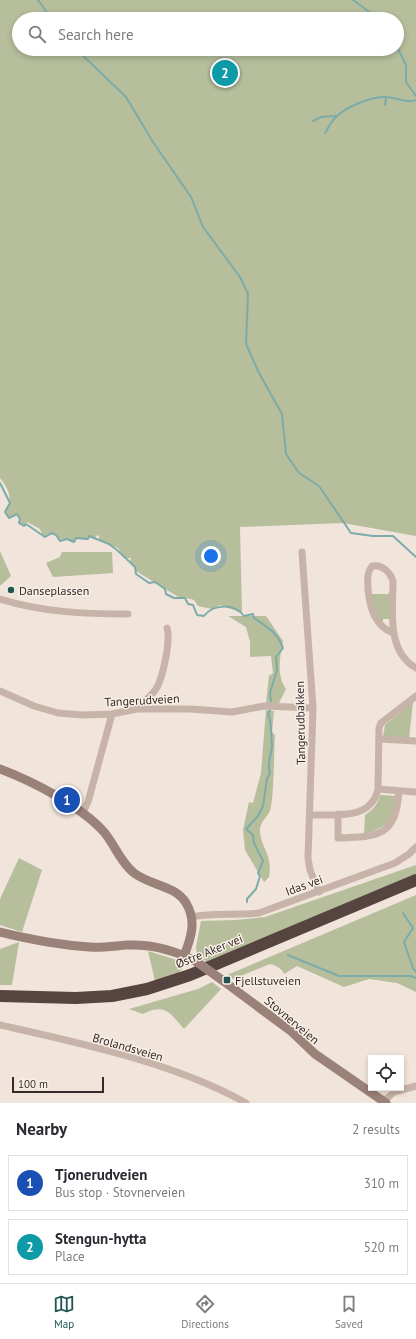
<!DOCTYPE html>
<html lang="en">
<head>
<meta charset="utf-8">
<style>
	body { margin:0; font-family:"PT Sans",sans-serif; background:#f2f2f3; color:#2b2b33 }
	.controls { position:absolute; right:12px; bottom:12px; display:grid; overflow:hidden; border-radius:0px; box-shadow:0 2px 6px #0003 }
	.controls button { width:36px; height:36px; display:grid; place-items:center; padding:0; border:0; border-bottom:1px solid #e1e1e2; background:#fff; color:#2b2b33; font:20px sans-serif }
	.scale { position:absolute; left:12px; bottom:10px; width:92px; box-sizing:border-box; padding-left:4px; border:2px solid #352a28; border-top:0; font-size:11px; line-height:14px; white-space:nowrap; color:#352a28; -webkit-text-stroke:3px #f8efe7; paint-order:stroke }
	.you { position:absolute; left:211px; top:556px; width:14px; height:14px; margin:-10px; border:3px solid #fff; border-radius:50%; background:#1a73e8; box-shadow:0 0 0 6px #1a73e833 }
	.badge { display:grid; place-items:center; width:26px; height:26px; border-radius:50%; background:#1f5452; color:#fff; font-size:13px; font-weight:700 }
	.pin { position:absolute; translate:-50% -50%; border:2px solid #fff; box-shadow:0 1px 4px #0006 }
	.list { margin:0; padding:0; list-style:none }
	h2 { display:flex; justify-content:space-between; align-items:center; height:52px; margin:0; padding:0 16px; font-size:17px }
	h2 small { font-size:13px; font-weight:400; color:#7c7c81 }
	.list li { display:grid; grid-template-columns:26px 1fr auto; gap:12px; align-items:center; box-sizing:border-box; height:56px; margin:0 8px 8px; padding:0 8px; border:1px solid #e1e1e2; border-radius:0px }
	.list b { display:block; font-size:15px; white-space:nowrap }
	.list p { margin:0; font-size:13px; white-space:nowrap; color:#7c7c81 }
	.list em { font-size:13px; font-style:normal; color:#7c7c81 }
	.icon { flex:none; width:22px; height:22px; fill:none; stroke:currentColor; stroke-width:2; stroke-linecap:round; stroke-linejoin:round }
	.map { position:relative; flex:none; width:416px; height:1103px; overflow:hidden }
	.search { position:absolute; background:#fff; box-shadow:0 2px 6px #0003; left:12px; right:12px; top:12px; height:44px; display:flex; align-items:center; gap:10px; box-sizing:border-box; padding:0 14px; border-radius:22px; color:#7c7c81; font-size:15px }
	.sheet { height:180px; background:#fff }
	nav { display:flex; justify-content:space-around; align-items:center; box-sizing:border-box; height:56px; border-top:1px solid #e1e1e2; background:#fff; font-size:11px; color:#7c7c81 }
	nav a { display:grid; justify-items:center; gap:2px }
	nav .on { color:#1f5452 }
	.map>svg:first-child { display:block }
</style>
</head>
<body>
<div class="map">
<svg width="416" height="1103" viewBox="0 0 416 1103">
	<rect width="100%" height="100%" fill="#f0e4db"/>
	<path fill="#b6be9c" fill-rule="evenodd" d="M0 0H416V536L343 523 240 527 242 613 220 605 212 609 198 606 194 600 183 597 180 598 136 571V567L130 562 131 558H125L118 548 99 540V536L97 535 95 539 89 537 86 540 76 538 74 542 66 539 58 540 57 534 43 536 40 529 27 522 24 526 19 523 21 519 17 513 9 517 6 512C13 498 9 490 0 478ZM19 19H397V49H19Z
		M0 551 11 576 0 586Z
		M62 552H112L113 573 53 577 46 563 60 557Z
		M390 592 391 619H383V623L372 609V594H388Z
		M228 616H266L283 641C280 657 276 675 286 689L279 703H266L269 676 273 673 271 656 250 657V642L246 627Z
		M413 702 409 739 383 737 385 725Z
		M266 710 274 711 272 732 275 735C274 747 274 800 270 811 266 819 259 822 260 833 262 849 273 856 269 877L264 882 245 850 243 830 249 802 253 803 261 773Z
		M380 795 397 796C395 822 387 826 364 835L365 815C374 809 377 805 380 795Z
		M19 858 42 870 22 932 0 925V899Z
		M416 865V875L208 963 197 955 196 947 201 921 236 920 265 917Z
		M416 895V992L397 983 369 979 344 987 297 966 284 974C283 969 275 965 270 964L233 979 227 975Z
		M19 942 12 985H0V949Z
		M148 951 180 961 184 966C179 976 165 978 155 981Z
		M212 982 221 989 184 1029C170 1013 165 1003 143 1014L129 1009 198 989Z"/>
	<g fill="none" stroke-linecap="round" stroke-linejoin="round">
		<path stroke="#7baca9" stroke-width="2" d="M38 0 52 19
			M353 0 379 19
			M397 47 406 65V82L416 96
			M76 49 126 97 153 142 191 197 203 227 240 277 248 294 246 344 259 373 282 414 286 454 299 473 319 486 351 533 373 536H393L416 557
			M385 105 386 97
			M313 121 321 117 336 116
			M325 133C328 128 331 122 335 118 345 107 372 96 386 97 396 97 406 104 416 100
			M0 483 10 503 5 512 9 518 17 514 20 519 19 523 24 526 26 524 45 537 52 533 56 535 60 541 67 539 74 542 76 538 88 539 89 536 109 544 117 550 135 567 136 574 149 583 155 582 165 589 166 594 174 598H185L188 604 193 605 197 615 204 616C213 604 234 603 244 616L253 614 254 618C267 627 278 633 283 648L276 657 277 670 270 693 271 701
			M247 902V899L256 889 260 876 258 873 263 861 254 843 253 835 246 829 258 816 263 806 267 779 270 773C266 763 272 755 272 745 271 736 272 722 268 714L270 710
			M403 913 413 928 404 942 413 968 416 972
			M288 955 339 976H411L416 978"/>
		<path stroke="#c7b3a8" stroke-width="7" d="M302 552 313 708 308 858 310 870 319 892
			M0 599C42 612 84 614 128 614
			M393 633C375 626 370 608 368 590 368 581 366 574 372 566 382 564 390 572 393 581 393 610 386 651 416 668
			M0 691 34 706 58 713 82 715 112 714 137 709H190L232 712 264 706 313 708
			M416 696 381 723 379 728 378 789 416 792
			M137 709C143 703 151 696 156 689 163 678 171 639 167 628
			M379 739 416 741
			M82 814 88 802 112 714
			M338 814V838C379 837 396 836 399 791
			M310 815C335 814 371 821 378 789
			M192 917C214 912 237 916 259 913L395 863 409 854 416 847
			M0 1025C80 1043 175 1063 246 1103
			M384 1101 394 1092 416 1086"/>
		<path stroke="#9b8279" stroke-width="9" d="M0 769C32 781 81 806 104 832 115 845 120 862 134 873 151 886 175 885 186 903 197 921 191 938 184 956
			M0 932C29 939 60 945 90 947 102 948 114 946 127 945 151 944 175 950 197 962
			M222 980 292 1032 315 1054 386 1103"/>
		<path stroke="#55443f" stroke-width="12" d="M0 996 76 998 112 996 147 989 190 975 416 880"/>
		<path stroke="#9b8279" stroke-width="9" d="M197 962 222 980"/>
	</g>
	<g fill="#1f5452" stroke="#f8efe7" stroke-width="1.5">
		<circle cx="11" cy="590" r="4"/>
		<rect x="223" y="976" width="8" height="8" rx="2"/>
	</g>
	<g text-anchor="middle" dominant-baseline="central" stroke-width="3" stroke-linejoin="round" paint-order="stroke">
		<g font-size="12" fill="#352a28" stroke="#f8efe7" text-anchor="start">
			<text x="19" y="590">Danseplassen</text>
			<text x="235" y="980">Fjellstuveien</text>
		</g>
		<g font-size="12" fill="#352a28" stroke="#f8efe7">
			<text transform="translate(142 700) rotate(-3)">Tangerudveien</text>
			<text transform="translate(300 723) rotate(-91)">Tangerudbakken</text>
			<text transform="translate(304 885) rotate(-20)">Idas vei</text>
			<text transform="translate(209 951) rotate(-22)">Østre Aker vei</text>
			<text transform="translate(292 1020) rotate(40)">Stovnerveien</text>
			<text transform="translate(128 1047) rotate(16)">Brolandsveien</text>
		</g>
	</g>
</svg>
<div class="controls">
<button><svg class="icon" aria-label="locate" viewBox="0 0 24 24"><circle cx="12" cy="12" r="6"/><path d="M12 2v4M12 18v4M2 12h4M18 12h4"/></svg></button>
</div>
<div class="scale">100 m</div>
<div class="you"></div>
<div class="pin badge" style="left:67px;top:800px;background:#1a4fb4">1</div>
<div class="pin badge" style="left:225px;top:73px;background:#0f9aa8">2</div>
<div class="search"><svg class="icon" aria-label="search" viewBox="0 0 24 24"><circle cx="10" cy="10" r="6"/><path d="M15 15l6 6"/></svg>Search here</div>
</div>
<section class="sheet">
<h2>Nearby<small>2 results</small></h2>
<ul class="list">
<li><span class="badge" style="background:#1a4fb4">1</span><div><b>Tjonerudveien</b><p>Bus stop · Stovnerveien</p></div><em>310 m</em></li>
<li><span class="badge" style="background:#0f9aa8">2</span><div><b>Stengun-hytta</b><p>Place</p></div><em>520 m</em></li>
</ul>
</section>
<nav>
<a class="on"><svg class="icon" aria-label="map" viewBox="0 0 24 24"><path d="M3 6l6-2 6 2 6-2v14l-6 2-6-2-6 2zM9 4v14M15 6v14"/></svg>Map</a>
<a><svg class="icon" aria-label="directions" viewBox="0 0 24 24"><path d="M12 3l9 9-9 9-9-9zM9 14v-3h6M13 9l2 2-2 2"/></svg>Directions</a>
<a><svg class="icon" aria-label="saved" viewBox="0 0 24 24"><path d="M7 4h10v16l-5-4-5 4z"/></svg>Saved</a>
</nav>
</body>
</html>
